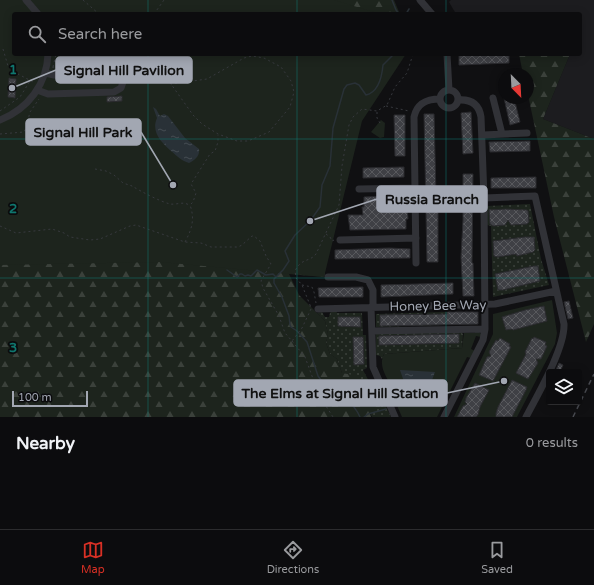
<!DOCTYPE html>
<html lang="en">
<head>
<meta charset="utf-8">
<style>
	body { margin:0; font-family:"Varela Round",sans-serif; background:#151517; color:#f1f3f6 }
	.controls { position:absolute; right:12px; bottom:12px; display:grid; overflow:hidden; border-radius:4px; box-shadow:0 2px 10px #0003 }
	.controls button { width:36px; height:36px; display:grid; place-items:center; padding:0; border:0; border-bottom:1px solid #2c2c2e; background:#0c0c0e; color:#f1f3f6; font:20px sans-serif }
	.compass { position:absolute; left:498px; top:68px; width:36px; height:36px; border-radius:50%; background:#0c0c0e; box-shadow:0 2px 10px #0003; rotate:156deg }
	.scale { position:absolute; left:12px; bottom:10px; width:76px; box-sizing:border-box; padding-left:4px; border:2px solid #a2a7b2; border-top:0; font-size:11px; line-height:14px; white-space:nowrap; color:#a2a7b2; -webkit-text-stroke:3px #0b0b0d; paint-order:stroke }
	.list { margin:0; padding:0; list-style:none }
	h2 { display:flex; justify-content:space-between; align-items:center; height:52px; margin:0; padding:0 16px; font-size:17px }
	h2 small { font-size:13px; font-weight:400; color:#9a9b9e }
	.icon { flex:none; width:22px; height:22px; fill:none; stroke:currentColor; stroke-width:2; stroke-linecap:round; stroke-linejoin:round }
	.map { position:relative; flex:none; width:594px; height:417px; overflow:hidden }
	.search { position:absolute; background:#0c0c0e; box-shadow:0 2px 10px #0003; left:12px; right:12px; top:12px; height:44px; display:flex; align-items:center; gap:10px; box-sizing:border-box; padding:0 14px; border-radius:4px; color:#9a9b9e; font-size:15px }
	.sheet { height:112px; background:#0c0c0e }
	nav { display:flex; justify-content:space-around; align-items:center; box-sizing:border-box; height:56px; border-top:1px solid #2c2c2e; background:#0c0c0e; font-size:11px; color:#9a9b9e }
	nav a { display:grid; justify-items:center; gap:2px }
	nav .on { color:#d93025 }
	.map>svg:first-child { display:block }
</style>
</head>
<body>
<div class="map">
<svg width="594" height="417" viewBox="0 0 594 417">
	<defs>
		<pattern id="grass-dots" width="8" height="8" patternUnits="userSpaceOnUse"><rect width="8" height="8" fill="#1d241d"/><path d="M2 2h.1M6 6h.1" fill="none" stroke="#3b413b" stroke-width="1.8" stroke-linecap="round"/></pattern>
		<pattern id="forest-firs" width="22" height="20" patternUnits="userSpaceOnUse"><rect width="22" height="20" fill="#1d241d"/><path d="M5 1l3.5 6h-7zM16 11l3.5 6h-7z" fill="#3b413b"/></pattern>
		<pattern id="water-ripples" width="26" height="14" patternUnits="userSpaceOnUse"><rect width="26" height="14" fill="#293137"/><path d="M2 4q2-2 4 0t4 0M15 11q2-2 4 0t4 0" fill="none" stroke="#454c52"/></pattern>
		<pattern id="building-cross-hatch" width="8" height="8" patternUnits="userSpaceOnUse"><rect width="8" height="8" fill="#3f4045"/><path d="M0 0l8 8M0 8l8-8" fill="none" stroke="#58595d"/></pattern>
	</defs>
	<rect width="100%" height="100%" fill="#101012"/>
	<path fill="#1c1c1f" d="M451 0H594V139L543 119 570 54H580V14H456L449 2Z"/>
	<path fill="url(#grass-dots)" d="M530 204 541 259 549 285 493 297 491 226 487 225V206Z
		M332 311H336L337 313H362L363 335H366L367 368 363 370 373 389 377 387 391 417H372L369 411 342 373 337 359 330 354 326 343 328 334 325 321 317 313 322 312 325 317H329L330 313Z
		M443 312H477L478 324 376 327V314Z
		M460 331 463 334 462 348 384 354 382 359 380 356 376 355V333Z"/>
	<path fill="url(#forest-firs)" d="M249 0H394L399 12 403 14H245Z
		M519 54H570L543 119 594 139V324L586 342 554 217 528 95V74H523Z
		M356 95 324 277 289 274 299 295 325 321 328 334 326 343 330 354 337 359 342 373 358 376 380 407 370 412 371 417H0V247Z"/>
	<path fill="#1d241d" d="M0 0H334L380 14H14V54H406L362 121 324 277 160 262 0 265Z
		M381 120 385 123 384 137 380 138 371 132Z
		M552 300 557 333 555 344 517 417H454L493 334V314Z
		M475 331 479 332 482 335 481 337 476 336 471 349 475 351 471 358 467 357 437 417H402L387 383 389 382C384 373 379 364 384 354L462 348 464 333H475Z"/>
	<path fill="url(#water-ripples)" d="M153 107 156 109 160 116 164 114 168 116 185 138 199 149C200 156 195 160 189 163 182 161 177 156 171 151 161 142 151 132 157 118Z
		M400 370 435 372 426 396 411 402Z"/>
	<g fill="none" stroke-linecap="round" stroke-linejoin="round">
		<path stroke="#293137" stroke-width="1.5" d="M392 0 396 10 399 14
			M406 14 409 9
			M227 270 237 277 240 274H242L245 276 248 275 251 276 257 270 266 275 273 274 275 276
			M360 417C357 410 351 403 345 398L342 401H337L318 376 307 342 297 331 291 327 290 325 289 316 282 297 274 283V279L283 270 289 261 285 251 295 235 310 221 320 207 322 185 330 166 333 128 344 89 347 85 355 83 359 85 366 95C379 92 382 76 383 65L394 54
			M364 417 368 414 386 409"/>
	</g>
	<path fill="url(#building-cross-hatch)" stroke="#2a2a2e" d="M459 54H509V63L459 65Z
		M9 78 16 79 15 98 8 97Z
		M122 96V101L107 102V97Z
		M504 98H514L520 122 510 125Z
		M471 112 473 153 463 154 461 113Z
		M424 114H434L436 196H438V262H427Z
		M394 115H405V156H395Z
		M530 141V151L490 152 489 142Z
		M404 167V177L363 178V168Z
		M463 174H473L472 263H473L474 296H463L461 257 463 220Z
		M536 177V188H491V178Z
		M390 196H405V206H407L408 219H406V229L350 230 348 215H363L362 207H364V197Z
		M506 209 527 210 528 211 529 222 527 224 511 225 508 220 505 225 493 226 490 224 489 210Z
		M525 237H534L535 250 533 252 517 256 516 254 498 257 494 256 493 241Z
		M389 248 410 249V258L335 259V250Z
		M534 266H538L540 281 503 290H498L495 274Z
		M453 283V294L381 297V285Z
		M363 287V297H319L318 288Z
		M569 301 573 318 568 319 564 302Z
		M544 306 547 321 513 330 512 329 506 330 502 317 525 310Z
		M447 312H478V324L380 326V315L447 314Z
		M338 317H360L361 327 338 326Z
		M459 334V343L379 345V336Z
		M353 337H363L364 364 354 365Z
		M534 337 546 342 545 345 547 346 541 359H536L538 363 528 379 516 373 526 354 525 352 532 338 533 339Z
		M500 338 510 344 509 346 511 347 493 381 479 375 487 357 491 356 489 352 496 340 498 341Z
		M559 363 563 365 560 372H555Z
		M512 380 527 387 526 390 512 417H496V413L498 407Z
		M475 383 489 390 480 407 478 415 476 417H457L463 406 467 404 465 402 466 398Z"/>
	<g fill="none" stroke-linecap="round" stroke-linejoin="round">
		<path stroke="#37393e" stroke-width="1" stroke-dasharray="2 3" stroke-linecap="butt" d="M83 0 99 14
			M154 14 164 0
			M3 49 8 66 18 74 35 83
			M142 54 155 71 171 84 193 115 202 124 218 134 237 141H248L269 132 290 107 294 92 291 81 281 67 264 58 252 56 244 58 207 79 171 84
			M53 67 56 54
			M53 68V67L117 63 128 61 134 54
			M386 106 409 111
			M0 111 20 97 30 81
			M377 112V118L380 123
			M0 134 24 132 26 128 30 112 39 99
			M95 169 106 171 114 175 123 183 132 186C142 192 159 201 170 204 177 205 183 201 189 205
			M0 226 16 233 52 229 64 233 70 237 90 240 100 239 130 226 136 225 179 240 185 242 201 243 211 247H238L242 245 252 236H254L260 241 266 256 271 264 262 279 261 281 263 288 279 316 285 333 292 341 302 328 311 309 310 305 302 285 296 278 295 271C301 258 310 262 316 254L339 205 342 166 349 125 353 117 362 109 377 111 387 105 395 87 407 73 413 54
			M326 234 330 237 332 241 334 240
			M185 242C192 229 195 219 190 205L193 202 196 193 191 184 210 154 215 151 218 142V135
			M302 285 312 287 314 292 316 303
			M292 341 305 357 319 395 333 417"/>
		<path stroke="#313237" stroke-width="7" d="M26 0 38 14
			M420 0 432 14
			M447 54 449 90
			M37 90 48 94 114 92 121 88 123 82 121 76 115 73 54 75 45 73
			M440 99a9 9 0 1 1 18 0a9 9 0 1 1-18 0Z
			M493 98 502 134
			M0 120C28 109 47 84 48 54
			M483 135 527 133
			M359 189 415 188
			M484 198 535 196 564 324C565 348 538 394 526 417
			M340 240 416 238
			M416 263 414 117C417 103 427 99 440 99
			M328 277H356L368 280 373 290V307
			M371 307 373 367 395 417
			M318 309 495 304 556 291
			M372 331 485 329
			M444 417 483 340 485 329 484 198 481 117C479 104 471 99 458 100"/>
		<path stroke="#484a50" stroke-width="1.5" stroke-dasharray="5 4" stroke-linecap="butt" d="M573 417 594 374"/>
	</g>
	<path fill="none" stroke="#0f766e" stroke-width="1" stroke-opacity="0.55" d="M148 0V14M297 0V14M446 0V14M148 54V417M297 54V417M446 54V417M0 139H594M0 278H594"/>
	<g text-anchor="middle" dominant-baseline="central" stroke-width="3.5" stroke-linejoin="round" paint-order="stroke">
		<g font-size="13" fill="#a2a7b2" stroke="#0b0b0d">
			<text transform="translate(438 306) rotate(-1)">Honey Bee Way</text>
		</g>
	</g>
	<g font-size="13" text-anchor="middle" font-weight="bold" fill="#0f766e" stroke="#0b0b0d" stroke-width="3.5" stroke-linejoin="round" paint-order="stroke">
		<text x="13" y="74">1</text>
		<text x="13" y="213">2</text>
		<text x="13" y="352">3</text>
	</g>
	<path fill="none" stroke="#a2a7b2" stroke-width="1.5" d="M12 88L56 70M173 185L141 132M310 221L377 199M504 381L447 393"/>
	<g fill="#a2a7b2" stroke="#0b0b0d" stroke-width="1.5">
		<circle cx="12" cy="88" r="4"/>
		<circle cx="173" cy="185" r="4"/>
		<circle cx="310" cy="221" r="4"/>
		<circle cx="504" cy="381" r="4"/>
	</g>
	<g fill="#a2a7b2" stroke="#a2a7b2" stroke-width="1.5">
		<rect x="56" y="57" width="136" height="26" rx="4"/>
		<rect x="26" y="119" width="115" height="26" rx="4"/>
		<rect x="377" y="186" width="110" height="26" rx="4"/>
		<rect x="234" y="380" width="213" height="26" rx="4"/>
	</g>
	<g font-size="14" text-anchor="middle" font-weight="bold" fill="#111">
		<text x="124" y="75">Signal Hill Pavilion</text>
		<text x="83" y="137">Signal Hill Park</text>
		<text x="432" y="204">Russia Branch</text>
		<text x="340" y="398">The Elms at Signal Hill Station</text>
	</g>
</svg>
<div class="controls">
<button><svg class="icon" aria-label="layers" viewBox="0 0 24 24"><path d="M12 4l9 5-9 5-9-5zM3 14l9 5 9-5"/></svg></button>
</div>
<svg class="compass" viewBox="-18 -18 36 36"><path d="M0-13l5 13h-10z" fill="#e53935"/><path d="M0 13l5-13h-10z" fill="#9a9b9e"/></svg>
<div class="scale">100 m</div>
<div class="search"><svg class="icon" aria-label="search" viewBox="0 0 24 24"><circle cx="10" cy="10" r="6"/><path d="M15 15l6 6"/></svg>Search here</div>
</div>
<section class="sheet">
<h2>Nearby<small>0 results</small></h2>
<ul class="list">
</ul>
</section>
<nav>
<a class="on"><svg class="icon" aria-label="map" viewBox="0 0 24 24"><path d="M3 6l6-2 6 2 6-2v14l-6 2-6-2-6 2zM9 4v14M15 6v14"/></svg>Map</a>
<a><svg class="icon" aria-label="directions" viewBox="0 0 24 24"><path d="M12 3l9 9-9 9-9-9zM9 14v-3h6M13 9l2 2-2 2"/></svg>Directions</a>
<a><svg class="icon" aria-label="saved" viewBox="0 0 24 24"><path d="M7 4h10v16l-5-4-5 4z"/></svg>Saved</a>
</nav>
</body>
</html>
